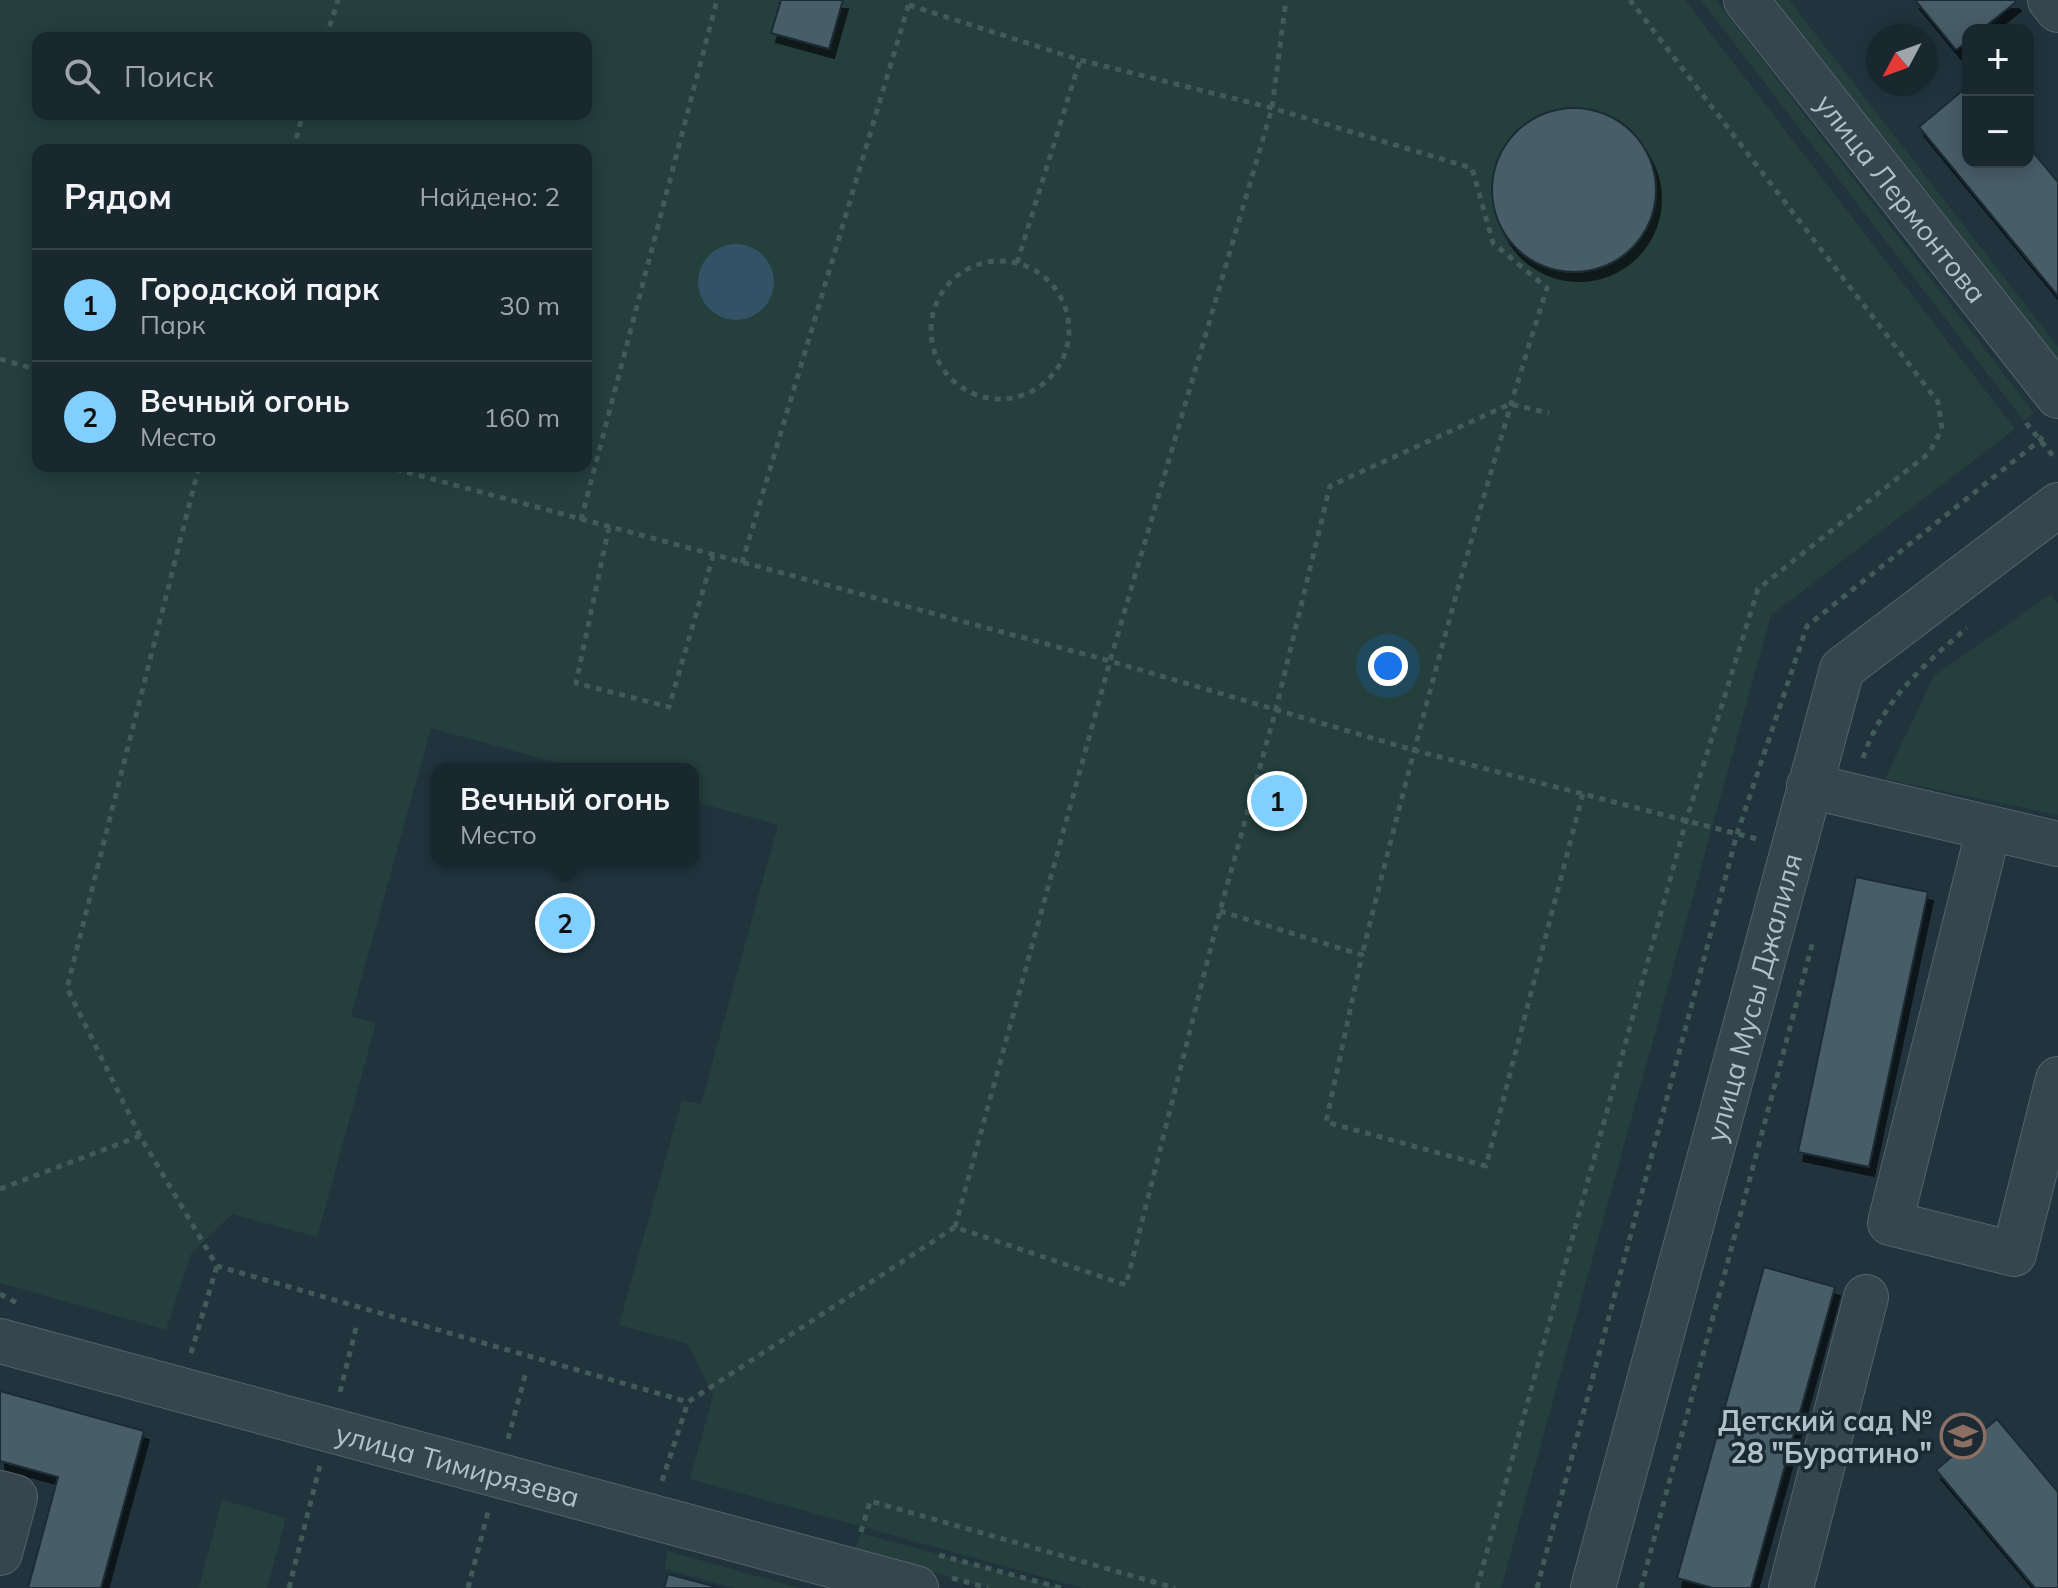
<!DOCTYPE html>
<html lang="ru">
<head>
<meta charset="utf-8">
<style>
	body { margin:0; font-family:Mulish,sans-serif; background:#222f36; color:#f1f3f6 }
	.controls { position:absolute; right:24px; top:24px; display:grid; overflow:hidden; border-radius:16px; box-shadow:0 4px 20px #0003 }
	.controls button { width:72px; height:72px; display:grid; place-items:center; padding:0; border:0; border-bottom:2px solid #37444a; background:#19272e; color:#f1f3f6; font:40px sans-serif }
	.compass { position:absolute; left:1866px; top:24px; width:72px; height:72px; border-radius:50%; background:#19272e; box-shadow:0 4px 20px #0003; rotate:229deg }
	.you { position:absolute; left:1388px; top:666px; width:28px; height:28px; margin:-20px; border:6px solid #fff; border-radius:50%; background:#1a73e8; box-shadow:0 0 0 12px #1a73e833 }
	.badge { display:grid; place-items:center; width:52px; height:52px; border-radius:50%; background:#81cfff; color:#111; font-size:26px; font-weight:700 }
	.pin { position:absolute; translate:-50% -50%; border:4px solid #fff; box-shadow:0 2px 8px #0006 }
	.popup { position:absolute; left:431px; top:763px; width:268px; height:104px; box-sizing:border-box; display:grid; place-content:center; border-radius:16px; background:#19272e; filter:drop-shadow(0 2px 6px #0005); font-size:26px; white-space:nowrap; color:#9fa5aa }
	.popup b { font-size:30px; color:#f1f3f6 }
	.popup::after { content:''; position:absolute; left:50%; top:100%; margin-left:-16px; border:16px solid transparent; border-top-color:#19272e }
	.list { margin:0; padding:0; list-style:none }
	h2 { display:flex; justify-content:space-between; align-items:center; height:104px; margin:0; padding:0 32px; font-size:34px }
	h2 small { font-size:26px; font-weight:400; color:#9fa5aa }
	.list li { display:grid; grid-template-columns:52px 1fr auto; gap:24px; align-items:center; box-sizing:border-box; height:112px; padding:0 32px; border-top:2px solid #37444a }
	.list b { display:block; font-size:30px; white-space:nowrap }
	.list p { margin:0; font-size:26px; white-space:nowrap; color:#9fa5aa }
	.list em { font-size:26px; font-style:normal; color:#9fa5aa }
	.icon { flex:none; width:44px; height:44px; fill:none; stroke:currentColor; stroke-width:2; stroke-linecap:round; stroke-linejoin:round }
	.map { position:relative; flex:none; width:2058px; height:1588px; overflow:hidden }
	.search { position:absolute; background:#19272e; box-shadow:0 4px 20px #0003; left:32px; top:32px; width:560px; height:88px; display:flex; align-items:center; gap:20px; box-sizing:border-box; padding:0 28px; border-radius:16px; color:#9fa5aa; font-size:30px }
	.panel { position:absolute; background:#19272e; box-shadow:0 4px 20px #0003; left:32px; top:144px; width:560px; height:328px; border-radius:16px }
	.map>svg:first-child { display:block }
</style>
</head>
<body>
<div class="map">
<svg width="2058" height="1588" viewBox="0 0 2058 1588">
	<defs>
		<filter id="shadow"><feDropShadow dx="5" dy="9" stdDeviation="0" flood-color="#0009"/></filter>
	</defs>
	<rect width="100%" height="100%" fill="#21343e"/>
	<path fill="#243f3c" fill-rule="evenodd" d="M0 0H1685L2015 429 1771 615 1501 1588H1083L690 1479 713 1396 688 1344 619 1325 682 1100 701 1104 778 825 693 801V769H580L431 728 351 1016 376 1023 317 1237 232 1214 191 1254 166 1330 0 1283ZM38 38H586V114H38ZM38 150H586V466H38Z
		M1701 0H1716L2034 413 2024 421Z
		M1770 0H1789L2058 347V374Z
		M2051 594 2058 604V815L1885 779 1934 676Z
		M222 1500 286 1518 267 1588H199Z
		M861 1533 1061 1588H988L855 1549Z
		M667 1551 799 1588H735L665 1569Z"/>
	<path fill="#325365" d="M698 282a38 38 0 1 1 76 0a38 38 0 1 1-76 0Z"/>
	<path fill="#475d68" stroke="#1d2c35" stroke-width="2" filter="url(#shadow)" d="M781 0H843L829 49 771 33Z
		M1915 0H2014L2016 2 1981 30H1968V41L1956 50Z
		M1968 86V162H2028V146L2058 182V296L1919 127Z
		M1492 190a82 82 0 1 1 164 0a82 82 0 1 1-164 0Z
		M1856 877 1928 892 1869 1167 1798 1152Z
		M1764 1267 1835 1287 1751 1588H1713L1677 1578Z
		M0 1391 144 1431 101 1588H28L58 1477 0 1461Z
		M1997 1419 2058 1492V1588H2035L1936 1470Z
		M668 1574 720 1588H664Z"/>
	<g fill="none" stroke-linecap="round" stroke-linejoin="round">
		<g stroke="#54636c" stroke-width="46">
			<g id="minor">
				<path id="s1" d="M1746 0 2058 396"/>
				<path d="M2050 0 2058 10"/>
				<path d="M1809 786 2058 844"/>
				<path d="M1989 828 1890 1223 2014 1254 2058 1079"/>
				<path id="s2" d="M0 1341 916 1588"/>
				<path d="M0 1493 15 1497 0 1553"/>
				<path id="s3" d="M1593 1588 1842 669 2058 505"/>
				<path d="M1791 1588 1866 1297"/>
			</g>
		</g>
		<path stroke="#415b58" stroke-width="5" stroke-dasharray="6 6" stroke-linecap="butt" d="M909 5 1080 60 1272 108 1472 168 1493 243 1547 288C1477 508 1418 731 1362 955
			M326 38 338 0
			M293 150 303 114
			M931 330a69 69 0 1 1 138 0a69 69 0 1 1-138 0Z
			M1017 263 1080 60
			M0 359 38 370
			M2026 423 2053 456
			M384 466 1110 661 1413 750 1757 839
			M581 520 717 0
			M609 527 576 683 669 707 713 556
			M742 563 910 0
			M1863 758C1880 704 1925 663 1967 628
			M1220 911 1362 955 1326 1122 1486 1166 1583 793
			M140 1136 67 988 199 466
			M0 1189 140 1136 217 1266 688 1402 955 1227 1126 1285 1220 911 1276 709 1330 486 1510 404 1549 413
			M955 1227 1110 661 1272 108 1286 0
			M0 1294 17 1303
			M191 1353 217 1266
			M340 1392 357 1324
			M508 1439 526 1372
			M662 1481 688 1402
			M861 1532 870 1501 1175 1588
			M939 1555 1061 1588
			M952 1578 988 1588
			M289 1588 320 1465
			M468 1588 488 1512
			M1477 1588 1686 821 1758 589 1929 453 1942 429 1938 402 1630 0
			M1537 1588 1737 834 1807 626 2039 441 2046 432
			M1641 1588 1813 941"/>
		<use href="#minor" stroke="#36454e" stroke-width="44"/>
	</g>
	<defs>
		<g id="school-ring" transform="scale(2.3)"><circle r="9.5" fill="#1b2a33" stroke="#8d6e63" stroke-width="1.5"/><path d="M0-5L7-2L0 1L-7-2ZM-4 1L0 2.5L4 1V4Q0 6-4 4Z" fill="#8d6e63"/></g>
	</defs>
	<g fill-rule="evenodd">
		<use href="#school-ring" x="1963" y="1436"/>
	</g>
	<g text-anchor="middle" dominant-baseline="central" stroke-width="7" stroke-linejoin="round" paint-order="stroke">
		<g font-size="28" fill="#b1c0c9" stroke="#1b2a33">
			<text stroke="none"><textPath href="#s1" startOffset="252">улица Лермонтова</textPath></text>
			<text stroke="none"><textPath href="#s3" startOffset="612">улица Мусы Джалиля</textPath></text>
			<text stroke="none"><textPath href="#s2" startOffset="474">улица Тимирязева</textPath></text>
		</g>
		<g font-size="28" font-weight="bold" fill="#b1c0c9" stroke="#1b2a33" text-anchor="end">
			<text x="1932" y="1420">Детский сад №<tspan x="1932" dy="32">28 "Буратино"</tspan></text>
		</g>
	</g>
</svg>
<div class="controls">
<button>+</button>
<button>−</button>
</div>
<svg class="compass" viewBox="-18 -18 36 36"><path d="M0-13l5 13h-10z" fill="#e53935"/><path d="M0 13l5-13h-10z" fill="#9fa5aa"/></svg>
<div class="you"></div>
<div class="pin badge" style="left:1277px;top:801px">1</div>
<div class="pin badge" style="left:565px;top:923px">2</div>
<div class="popup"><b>Вечный огонь</b>Место</div>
<div class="search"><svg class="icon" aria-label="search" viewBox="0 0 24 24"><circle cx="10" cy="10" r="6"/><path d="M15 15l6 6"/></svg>Поиск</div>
<section class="panel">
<h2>Рядом<small>Найдено: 2</small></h2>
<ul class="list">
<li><span class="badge">1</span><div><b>Городской парк</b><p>Парк</p></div><em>30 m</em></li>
<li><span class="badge">2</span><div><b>Вечный огонь</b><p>Место</p></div><em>160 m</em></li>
</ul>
</section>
</div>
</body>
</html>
